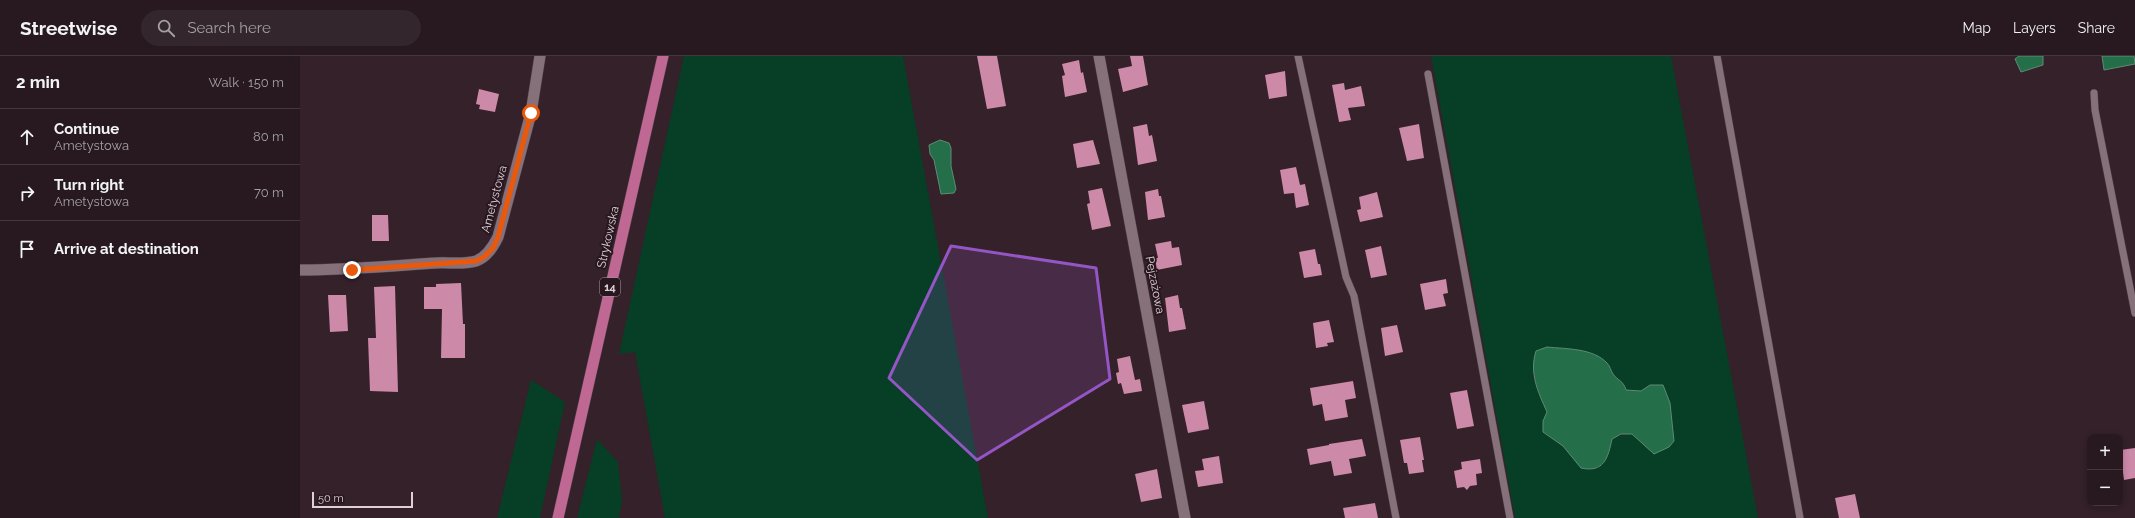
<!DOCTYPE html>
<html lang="en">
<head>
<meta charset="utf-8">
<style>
	body { margin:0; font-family:Raleway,sans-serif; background:#33262c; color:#f1f3f6 }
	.controls { position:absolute; right:12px; bottom:12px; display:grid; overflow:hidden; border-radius:8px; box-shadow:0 2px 6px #0003 }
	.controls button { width:36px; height:36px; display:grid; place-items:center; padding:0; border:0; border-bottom:1px solid #43383d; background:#27191f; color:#f1f3f6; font:20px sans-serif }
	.scale { position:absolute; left:12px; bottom:10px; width:101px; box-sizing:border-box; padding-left:4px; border:2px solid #ded1d6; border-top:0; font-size:11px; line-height:14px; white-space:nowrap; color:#ded1d6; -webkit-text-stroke:3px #291720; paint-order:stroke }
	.stop { position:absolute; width:12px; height:12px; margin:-9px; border:3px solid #ea580c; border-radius:50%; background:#fff }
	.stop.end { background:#ea580c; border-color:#fff; box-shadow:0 1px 4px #0008 }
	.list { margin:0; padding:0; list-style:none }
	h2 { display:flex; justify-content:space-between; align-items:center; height:52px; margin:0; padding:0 16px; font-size:17px }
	h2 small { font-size:13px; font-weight:400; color:#a4a0a4 }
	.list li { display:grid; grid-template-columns:26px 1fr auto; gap:12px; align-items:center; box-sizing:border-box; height:56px; padding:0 16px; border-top:1px solid #43383d }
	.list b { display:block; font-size:15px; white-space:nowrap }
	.list p { margin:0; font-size:13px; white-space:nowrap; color:#a4a0a4 }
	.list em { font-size:13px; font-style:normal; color:#a4a0a4 }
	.icon { flex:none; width:22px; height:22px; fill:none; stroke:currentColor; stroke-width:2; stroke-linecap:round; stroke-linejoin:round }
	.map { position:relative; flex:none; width:1835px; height:462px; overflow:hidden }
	header { display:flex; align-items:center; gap:24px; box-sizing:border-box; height:56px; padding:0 20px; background:#27191f; border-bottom:1px solid #43383d }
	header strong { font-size:19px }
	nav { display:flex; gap:22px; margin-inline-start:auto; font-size:14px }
	.search { width:280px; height:36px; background:#33262c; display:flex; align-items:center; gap:10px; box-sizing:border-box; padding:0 14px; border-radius:22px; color:#a4a0a4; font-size:15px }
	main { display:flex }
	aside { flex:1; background:#27191f }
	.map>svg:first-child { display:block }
</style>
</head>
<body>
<header>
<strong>Streetwise</strong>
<div class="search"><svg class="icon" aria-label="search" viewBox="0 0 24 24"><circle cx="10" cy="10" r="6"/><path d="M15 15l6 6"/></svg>Search here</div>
<nav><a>Map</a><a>Layers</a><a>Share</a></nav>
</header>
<main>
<aside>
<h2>2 min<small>Walk · 150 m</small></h2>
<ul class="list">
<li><svg class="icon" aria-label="ahead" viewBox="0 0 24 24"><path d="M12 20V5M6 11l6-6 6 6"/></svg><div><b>Continue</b><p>Ametystowa</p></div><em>80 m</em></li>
<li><svg class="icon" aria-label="right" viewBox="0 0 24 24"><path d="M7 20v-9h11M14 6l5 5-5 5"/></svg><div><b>Turn right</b><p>Ametystowa</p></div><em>70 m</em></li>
<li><svg class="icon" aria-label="arrive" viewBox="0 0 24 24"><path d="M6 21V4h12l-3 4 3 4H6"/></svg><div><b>Arrive at destination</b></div></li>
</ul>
</aside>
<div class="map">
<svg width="1835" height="462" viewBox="0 0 1835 462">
	<rect width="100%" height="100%" fill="#342129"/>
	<path fill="#073e26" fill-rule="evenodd" d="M384 0H603L688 462H365L335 296 319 298Z
		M1131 0H1371L1458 462H1215ZM1247 291C1266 293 1293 292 1307 307 1310 310 1311 315 1313 318 1318 325 1323 324 1326 334L1341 335 1350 329H1363L1370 347 1374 385C1354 381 1331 373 1312 383L1310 391 1272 400 1263 390 1243 376V365L1247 357 1233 321 1236 296Z
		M231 324 265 346 240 462H197Z
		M297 383 318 406 322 445 319 462H277Z"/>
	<path fill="#256e4a" stroke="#5c8c74" d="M1719 0H1743V9L1721 16 1715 3Z
		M1802 0H1834L1835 8 1804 14Z
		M640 84 649 87 651 92V110L656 133 654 137 641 138 634 104 630 98 629 89Z
		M1247 291C1266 293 1293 292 1307 307 1310 310 1311 315 1313 318 1318 325 1323 324 1326 334L1341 335 1350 329H1363L1370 347 1374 385 1369 391 1354 398 1332 378H1321L1312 383C1308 402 1304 417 1281 412L1263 390 1243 376V365L1247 356C1238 336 1229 317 1236 295Z"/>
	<path fill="#cd89a8" d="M677 0H697L706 50 687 53Z
		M830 0H843L848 29 823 36 818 13 832 10Z
		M779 4 781 17 783 16 787 36 765 41 762 20 765 19 762 8Z
		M985 15 987 40 969 43 965 19Z
		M1044 27 1045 34 1061 30 1065 50 1048 52 1051 64 1039 66 1032 29Z
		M179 33 199 38 195 56 179 53 180 49 176 48Z
		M847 68 849 80 852 79 857 105 838 109 833 71Z
		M1119 68 1124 102 1107 105 1099 72Z
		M793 84 800 108 777 112 773 88Z
		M996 111 1000 129 1005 128 1009 149 996 152 994 137 984 138 980 114Z
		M802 132 811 170 792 174 787 148 790 147 788 135Z
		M858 133 859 140H861L865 161 848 164 845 136Z
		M1077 136 1083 161 1060 166 1057 154 1061 153 1059 141Z
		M72 159H88L89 185H72Z
		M871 185 872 192 879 191 882 209 857 214 855 202H858L855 188Z
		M1081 190 1087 219 1071 222 1065 194Z
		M1015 193 1018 208H1020L1022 219 1004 222 999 196Z
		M1146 223 1148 237 1143 238 1146 250 1125 254 1120 228Z
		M161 227 163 268H165V302H141L142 253H124V231H136V228Z
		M95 230 98 336 70 335 68 282H76L74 231Z
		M28 239H46L48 275 30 276Z
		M878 239 880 252H882L886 273 869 276 865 242Z
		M1029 264 1034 286 1027 287 1028 290 1016 292 1013 267Z
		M1097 269 1103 296 1085 300 1081 272Z
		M830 300 835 324 840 323 842 335 824 338 821 327 818 328 816 317 819 316 817 303Z
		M1053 325 1056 342 1045 344 1048 361 1025 365 1022 348 1013 350 1010 332Z
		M1167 334 1174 370 1157 373 1150 337Z
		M904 345 909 373 888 377 882 349Z
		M1120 381 1124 404H1122L1124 416 1109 418 1107 407H1104L1100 384Z
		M1062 383 1066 400 1049 403 1052 417 1034 420 1031 405 1010 409 1007 393 1029 389V388Z
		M1835 392V422L1824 424 1820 394Z
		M919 400 923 427 898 431 895 415 904 414 902 403Z
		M1180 403 1182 417 1176 418 1177 429 1170 430 1167 434 1164 431 1157 432 1154 415 1162 413 1161 406Z
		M857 413 862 442 841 446 835 418Z
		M1555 438 1560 462H1539L1535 442Z
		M1075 447 1078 462H1045L1043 452Z"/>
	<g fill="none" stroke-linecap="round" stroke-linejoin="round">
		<g stroke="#4e3e45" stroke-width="8">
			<path id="service" d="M998 0 1046 221 1054 240 1096 462
				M1417 0 1500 462
				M1128 18 1210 462
				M1794 37 1795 54 1835 257"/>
		</g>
		<g stroke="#4e3e45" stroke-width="12">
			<path id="minor" d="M799 0 885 462
				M0 214C45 214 90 210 136 207 148 206 163 209 176 205 187 201 193 191 198 181L231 57 240 0"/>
		</g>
		<g stroke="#4e3e45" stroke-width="12">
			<path id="primary" d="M258 462 363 0"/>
		</g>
		<use href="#service" stroke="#867079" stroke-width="7"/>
		<use href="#minor" stroke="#867079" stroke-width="11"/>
		<use href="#primary" stroke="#c06894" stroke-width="11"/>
	</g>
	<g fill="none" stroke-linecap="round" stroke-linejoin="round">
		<path stroke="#ea580c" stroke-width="5" d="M52 214 176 205 184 201 193 192 198 181 231 57"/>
	</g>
	<path fill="#9455c5" fill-opacity="0.2" stroke="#9455c5" stroke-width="3" stroke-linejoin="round" d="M651 190 796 212 810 323 677 404 589 322Z"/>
	<g text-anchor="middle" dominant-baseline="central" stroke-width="4" stroke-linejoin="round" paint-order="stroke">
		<rect fill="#291720" stroke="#a8999f" stroke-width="1" x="300" y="222" width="20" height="18" rx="3"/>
		<g font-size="11" font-weight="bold" fill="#ded1d6">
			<text x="310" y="231">14</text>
		</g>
		<g font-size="12" fill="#ded1d6" stroke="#291720">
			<text transform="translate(194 143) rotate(-75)">Ametystowa</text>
			<text transform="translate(308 181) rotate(-77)">Strykowska</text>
			<text transform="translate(855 229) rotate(79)">Pejzażowa</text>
		</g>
	</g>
</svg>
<div class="controls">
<button>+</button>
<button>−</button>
</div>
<div class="scale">50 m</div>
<div class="stop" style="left:231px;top:57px"></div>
<div class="stop end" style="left:52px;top:214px"></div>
</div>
</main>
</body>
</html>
